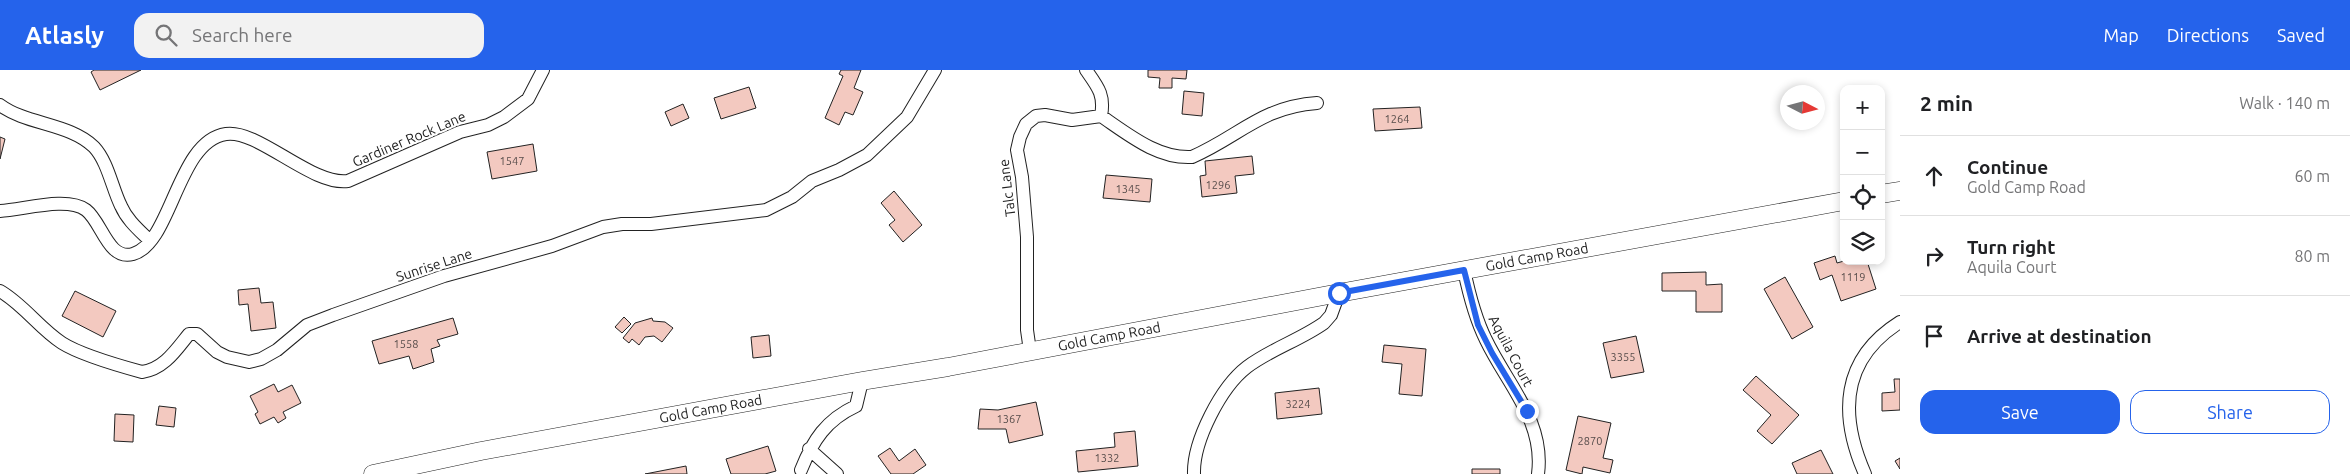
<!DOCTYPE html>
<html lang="en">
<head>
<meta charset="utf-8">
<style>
	body { margin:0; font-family:Ubuntu,sans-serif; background:#f2f2f2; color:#202124 }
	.controls { position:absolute; right:15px; top:15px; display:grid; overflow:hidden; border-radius:10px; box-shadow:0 2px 8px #0003 }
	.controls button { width:45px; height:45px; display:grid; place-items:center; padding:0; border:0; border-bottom:1px solid #e0e0e0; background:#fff; color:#202124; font:25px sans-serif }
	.compass { position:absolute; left:1780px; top:15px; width:45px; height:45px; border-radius:50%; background:#fff; box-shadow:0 2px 8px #0003; rotate:96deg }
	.stop { position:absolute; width:15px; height:15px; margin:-11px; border:4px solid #2563eb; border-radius:50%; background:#fff }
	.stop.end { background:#2563eb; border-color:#fff; box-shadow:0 1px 5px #0008 }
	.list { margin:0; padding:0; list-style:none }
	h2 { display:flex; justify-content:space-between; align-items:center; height:65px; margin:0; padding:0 20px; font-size:21px }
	h2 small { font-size:16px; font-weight:400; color:#757577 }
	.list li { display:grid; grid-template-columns:32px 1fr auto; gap:15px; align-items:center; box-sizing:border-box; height:80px; padding:0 20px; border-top:1px solid #e0e0e0 }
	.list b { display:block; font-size:19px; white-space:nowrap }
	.list p { margin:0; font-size:16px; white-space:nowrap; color:#757577 }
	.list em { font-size:16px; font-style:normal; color:#757577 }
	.actions { display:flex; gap:10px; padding:15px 20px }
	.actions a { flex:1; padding:11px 0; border:1px solid #2563eb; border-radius:15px; text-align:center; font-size:18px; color:#2563eb }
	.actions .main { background:#2563eb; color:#fff }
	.icon { flex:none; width:28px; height:28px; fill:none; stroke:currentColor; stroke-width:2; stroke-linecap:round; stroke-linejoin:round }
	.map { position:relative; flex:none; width:1900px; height:404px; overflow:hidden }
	header { display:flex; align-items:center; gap:30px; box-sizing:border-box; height:70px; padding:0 25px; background:#2563eb; color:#fff }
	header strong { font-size:24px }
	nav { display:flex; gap:28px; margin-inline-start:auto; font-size:18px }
	.search { width:350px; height:45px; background:#f2f2f2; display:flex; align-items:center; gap:12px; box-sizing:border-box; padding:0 18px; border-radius:15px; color:#757577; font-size:19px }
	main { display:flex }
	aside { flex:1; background:#fff }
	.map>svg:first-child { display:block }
</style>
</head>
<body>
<header>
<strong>Atlasly</strong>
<div class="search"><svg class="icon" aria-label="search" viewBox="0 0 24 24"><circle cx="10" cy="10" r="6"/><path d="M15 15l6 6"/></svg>Search here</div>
<nav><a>Map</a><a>Directions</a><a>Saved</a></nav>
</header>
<main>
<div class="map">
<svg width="1900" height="404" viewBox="0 0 1900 404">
	<rect width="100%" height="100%" fill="#fff"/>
	<path fill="#f3c9c0" stroke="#222" d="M94 0H141L100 20 91 2Z
		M841 0H861L854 18 863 22 853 45 845 42 839 55 825 48 843 6 839 4Z
		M1148 0H1187L1186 9 1172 8V18H1159L1160 8 1148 7Z
		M749 17 756 38 721 49 714 28Z
		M1184 21 1204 23 1202 46 1182 44Z
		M683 34 689 48 671 56 665 42Z
		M1420 37 1422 58 1375 61 1373 39Z
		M0 67 5 69 0 89Z
		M533 74 537 101 492 109 487 82Z
		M1252 86 1254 104 1235 106 1237 123 1202 127 1200 106 1206 105 1205 91Z
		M1106 105 1152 109 1150 132 1103 128Z
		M894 121 922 155 903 172 889 155 895 150 881 133Z
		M1835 186 1837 193 1844 191H1867L1876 219 1841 231 1832 205 1820 210 1814 193Z
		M1706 202V215L1722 214V242H1696V221H1662V203Z
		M1785 207 1813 257 1792 269 1764 219Z
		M259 218 261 233 273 232 276 258 251 261 248 234 239 235 238 220Z
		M75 221 116 241 103 267 62 246Z
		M624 247 631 254 622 263 615 257Z
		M453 248 458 264 437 270 440 276 431 279 434 292 413 299 409 286 379 294 372 271Z
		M652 248 653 251 665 252 673 258 662 272 654 266 645 267 639 275 632 269 629 273 623 268 635 253Z
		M769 265 771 286 753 288 751 267Z
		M1636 266 1644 302 1611 308 1603 273Z
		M1384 275 1426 279 1422 326 1399 324 1402 294 1382 292Z
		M1756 306 1799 345 1772 374 1757 361 1771 345 1743 320Z
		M1894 309H1900V340L1882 341V323L1895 322Z
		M274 314 278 322 292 315 301 333 283 342 286 348 278 353 274 347 260 354 255 344 258 342 250 326Z
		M1319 318 1322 344 1277 349 1275 323Z
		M1036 332 1043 365 1009 373 1006 359H978L980 339 998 340Z
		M159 336 176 338 174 357 156 355Z
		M115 344 134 345 133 372 114 371Z
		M1578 346 1611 353 1603 388 1613 390 1610 403 1583 397 1582 404 1566 400Z
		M1135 361 1138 396 1078 402 1076 381 1115 377 1114 363Z
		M768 376 776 401 765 404H731L726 389Z
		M890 378 899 391 915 379 926 395 913 404H891L878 386Z
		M1821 380 1833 404H1797L1792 393Z
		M1900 388V399L1895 391Z
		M686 396 687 404H645Z
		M1472 399H1500V404H1472Z"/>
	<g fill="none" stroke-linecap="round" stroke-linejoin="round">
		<g stroke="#222" stroke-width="14">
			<path id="street" d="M1086 0C1098 17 1105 25 1101 46
				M0 35C27 55 69 53 94 77 108 92 112 118 121 136 127 150 139 160 150 171
				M1101 46C1129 65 1158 89 1192 87 1240 66 1261 37 1317 33
				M0 141C23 140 67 126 86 140 102 152 108 191 133 184 172 173 177 71 226 64 258 59 312 116 348 111L460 62 488 55 504 47 528 29 543 0
				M1464 200C1469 224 1475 248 1486 270 1507 314 1545 351 1538 404
				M0 221C24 235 39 258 62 273 81 285 120 296 142 302 164 299 176 280 189 264H197L217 282 227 287 249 292 261 289 277 280 307 255 333 245 444 206 552 176 603 157 622 154H651L766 140 792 127 812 111 839 100 867 85 907 47 935 0
				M1030 281 1027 260V167L1022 107 1017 80 1020 67 1026 54 1036 46 1045 45 1072 50 1101 46
				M809 379 837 404
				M801 400C813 370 826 350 856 336L862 311
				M1194 404C1193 371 1221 317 1247 297 1271 279 1300 270 1324 253L1331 245 1339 223
				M1865 404C1839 345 1841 289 1900 252"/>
		</g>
		<g stroke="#222" stroke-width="19">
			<g id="secondary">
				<path d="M1881 124 1900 121"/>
				<path id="s1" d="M373 404 481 381 862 311 948 297 1339 223 1844 131"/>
			</g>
		</g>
		<use href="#street" stroke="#fff" stroke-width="12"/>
		<use href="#secondary" stroke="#fff" stroke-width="18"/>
	</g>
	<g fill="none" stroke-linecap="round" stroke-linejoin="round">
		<path stroke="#2563eb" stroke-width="6" d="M1339 223 1464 200 1478 255 1492 283 1527 341"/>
	</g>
	<g text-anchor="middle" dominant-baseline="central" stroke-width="4" stroke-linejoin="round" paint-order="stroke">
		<g font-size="11" fill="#564c4a">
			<text x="1397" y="49">1264</text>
			<text x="512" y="91">1547</text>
			<text x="1218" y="115">1296</text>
			<text x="1128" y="119">1345</text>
			<text x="1853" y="207">1119</text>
			<text x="406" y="274">1558</text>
			<text x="1623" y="287">3355</text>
			<text x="1298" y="334">3224</text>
			<text x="1009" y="349">1367</text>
			<text x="1590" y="371">2870</text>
			<text x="1107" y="388">1332</text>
		</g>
		<g font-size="14" fill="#222" stroke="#fff">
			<text transform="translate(409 69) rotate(-23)">Gardiner Rock Lane</text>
			<text transform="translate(1007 118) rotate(-97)">Talc Lane</text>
			<text stroke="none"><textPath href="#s1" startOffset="1184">Gold Camp Road</textPath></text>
			<text transform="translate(434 195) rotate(-18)">Sunrise Lane</text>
			<text stroke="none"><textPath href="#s1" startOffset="749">Gold Camp Road</textPath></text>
			<text transform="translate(1511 281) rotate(62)">Aquila Court</text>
			<text stroke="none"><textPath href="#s1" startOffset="344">Gold Camp Road</textPath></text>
		</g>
	</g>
</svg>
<div class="controls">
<button>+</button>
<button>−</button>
<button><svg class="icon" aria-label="locate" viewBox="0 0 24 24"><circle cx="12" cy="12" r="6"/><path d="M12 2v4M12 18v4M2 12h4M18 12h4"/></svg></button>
<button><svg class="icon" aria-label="layers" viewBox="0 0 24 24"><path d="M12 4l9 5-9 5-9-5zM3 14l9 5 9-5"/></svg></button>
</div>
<svg class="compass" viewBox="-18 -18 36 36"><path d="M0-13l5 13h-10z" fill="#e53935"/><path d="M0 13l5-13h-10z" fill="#757577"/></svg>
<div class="stop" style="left:1339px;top:223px"></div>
<div class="stop end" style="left:1527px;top:341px"></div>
</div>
<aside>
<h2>2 min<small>Walk · 140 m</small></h2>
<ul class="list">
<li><svg class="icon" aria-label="ahead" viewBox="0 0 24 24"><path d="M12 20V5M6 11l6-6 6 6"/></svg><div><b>Continue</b><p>Gold Camp Road</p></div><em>60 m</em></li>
<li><svg class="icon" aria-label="right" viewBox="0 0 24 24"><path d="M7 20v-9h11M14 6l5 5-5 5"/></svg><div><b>Turn right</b><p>Aquila Court</p></div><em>80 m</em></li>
<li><svg class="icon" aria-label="arrive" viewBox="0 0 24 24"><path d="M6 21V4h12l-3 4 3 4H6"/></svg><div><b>Arrive at destination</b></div></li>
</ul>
<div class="actions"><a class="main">Save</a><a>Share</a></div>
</aside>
</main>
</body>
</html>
